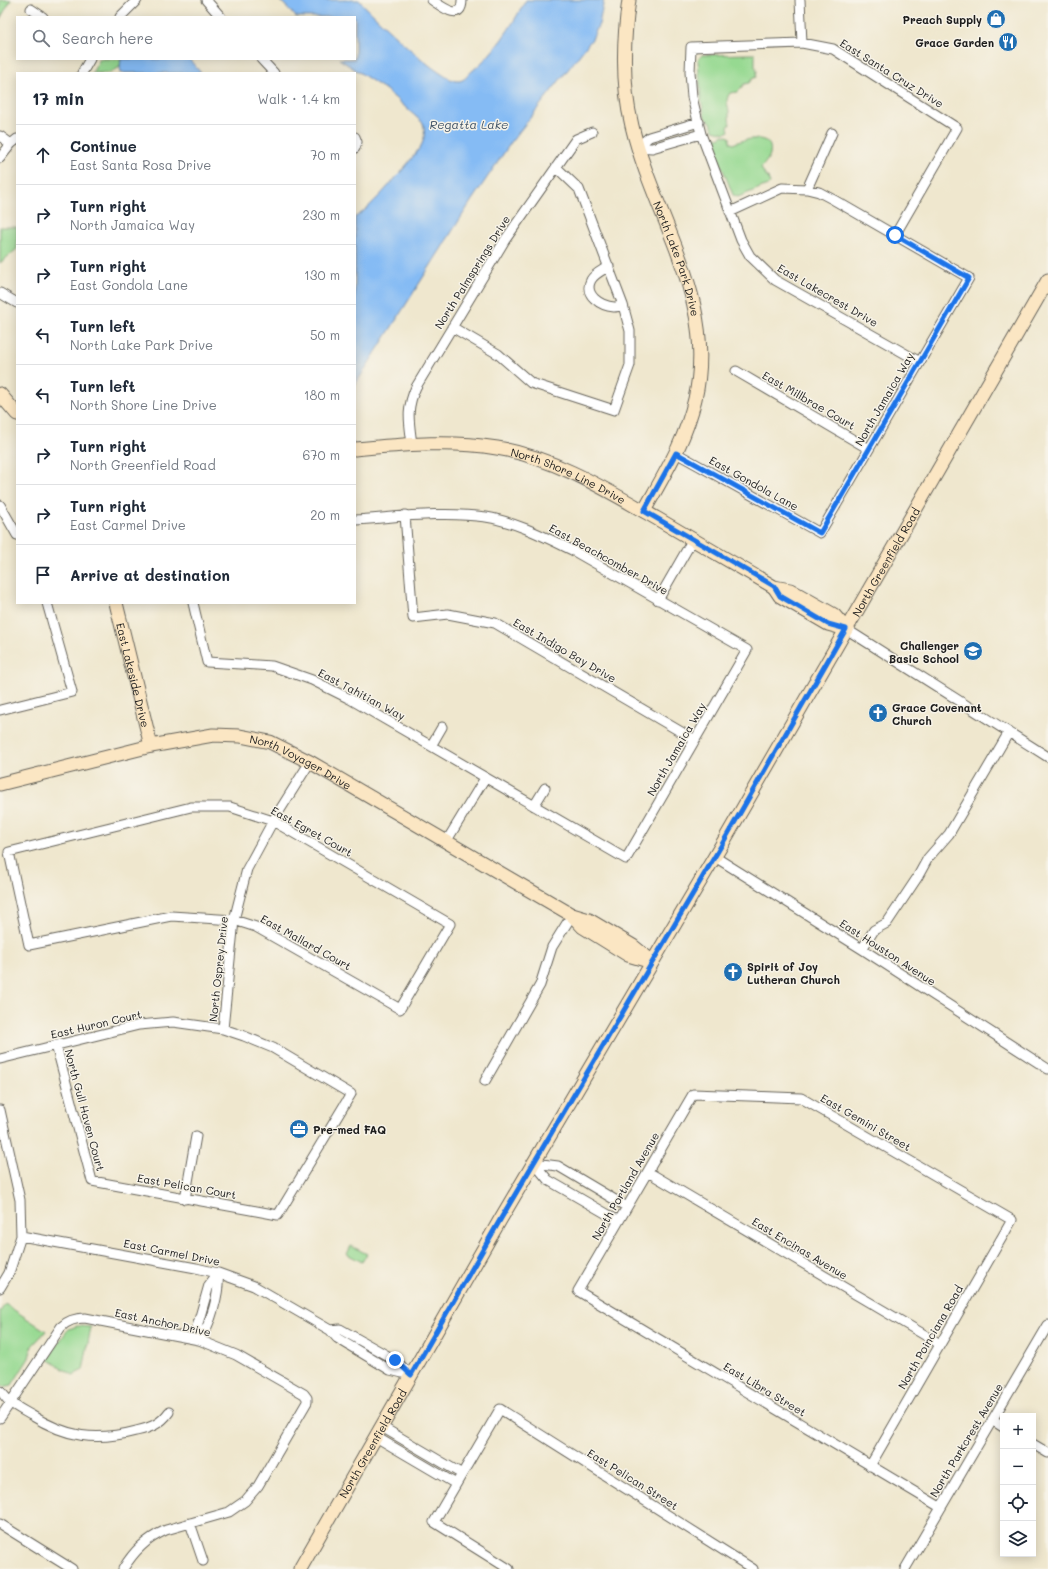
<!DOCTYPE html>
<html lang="en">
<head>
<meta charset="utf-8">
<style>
	body { margin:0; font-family:Mali,sans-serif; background:#f2f2f3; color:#1f2937 }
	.controls { position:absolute; right:12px; bottom:12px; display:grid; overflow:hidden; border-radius:0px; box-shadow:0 2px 10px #0003 }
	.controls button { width:36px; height:36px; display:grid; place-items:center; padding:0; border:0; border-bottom:1px solid #e0e1e3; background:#fff; color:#1f2937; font:20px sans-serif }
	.stop { position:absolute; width:12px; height:12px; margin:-9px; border:3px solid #1a73e8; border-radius:50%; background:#fff }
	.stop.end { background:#1a73e8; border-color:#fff; box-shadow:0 1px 4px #0008 }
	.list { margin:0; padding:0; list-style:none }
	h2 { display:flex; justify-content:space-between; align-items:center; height:52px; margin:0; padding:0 16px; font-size:17px }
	h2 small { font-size:13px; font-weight:400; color:#747a83 }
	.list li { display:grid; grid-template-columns:26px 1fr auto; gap:12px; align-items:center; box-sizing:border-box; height:60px; padding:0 16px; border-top:1px solid #e0e1e3 }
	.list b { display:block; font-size:15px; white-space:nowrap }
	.list p { margin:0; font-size:13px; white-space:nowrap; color:#747a83 }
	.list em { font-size:13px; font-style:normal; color:#747a83 }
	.icon { flex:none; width:22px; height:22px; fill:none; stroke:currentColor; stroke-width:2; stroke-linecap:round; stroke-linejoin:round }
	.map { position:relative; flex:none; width:1048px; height:1569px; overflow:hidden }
	.search { position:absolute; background:#fff; box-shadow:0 2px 10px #0003; left:16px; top:16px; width:340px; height:44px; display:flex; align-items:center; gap:10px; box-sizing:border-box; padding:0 14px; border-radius:0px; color:#747a83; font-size:15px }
	.panel { position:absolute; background:#fff; box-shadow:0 2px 10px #0003; left:16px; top:72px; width:340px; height:532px; border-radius:0px }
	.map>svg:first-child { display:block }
</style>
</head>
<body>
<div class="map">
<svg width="1048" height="1569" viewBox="0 0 1048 1569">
	<rect width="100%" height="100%" fill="#f7f3e8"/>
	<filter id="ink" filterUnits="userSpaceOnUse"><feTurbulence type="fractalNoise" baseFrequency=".025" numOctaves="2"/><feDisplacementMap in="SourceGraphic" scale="8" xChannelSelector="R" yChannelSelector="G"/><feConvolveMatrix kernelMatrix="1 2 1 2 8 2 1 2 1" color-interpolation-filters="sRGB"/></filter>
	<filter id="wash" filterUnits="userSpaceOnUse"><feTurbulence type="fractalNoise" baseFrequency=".012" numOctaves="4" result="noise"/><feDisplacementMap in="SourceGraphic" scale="16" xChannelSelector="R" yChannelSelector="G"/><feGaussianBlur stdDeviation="0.9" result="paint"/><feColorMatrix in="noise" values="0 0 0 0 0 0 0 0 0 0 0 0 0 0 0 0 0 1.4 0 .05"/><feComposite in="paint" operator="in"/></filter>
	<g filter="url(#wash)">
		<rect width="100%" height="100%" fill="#efe7ce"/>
		<path fill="#96d991" stroke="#597a56" d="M0 0H11L0 19Z
			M755 54V66L757 71 756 77 752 79 749 83 744 84 738 92 730 93C724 101 729 106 729 114 729 118 729 120 730 124L728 127 729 131 725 133 713 130 711 122 705 118 701 100 698 60 702 55Z
			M100 59H121L120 67 109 73H92Z
			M723 135 730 137V142L733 144C743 139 775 132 770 154 769 159 764 164 761 168L766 177H768L770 184 738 197 733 195 711 139 714 137 719 138Z
			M0 227H17V249L0 263Z
			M351 1246 367 1254 362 1262 347 1254Z
			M5 1304 46 1331 32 1346 29 1358 12 1385 3 1387 0 1385V1312Z
			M77 1326 91 1327 83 1370 73 1375 48 1359 66 1332 69 1329Z"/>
		<path fill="#85bbf4" stroke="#506c88" d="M280 0H359C373 15 442 84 459 81 465 80 467 76 471 72 495 53 511 27 526 0H604L599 24 592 39 512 141 472 200 355 385V217C367 213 415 157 422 144 425 136 425 130 423 123L386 90 339 59H355V17H296Z
			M121 59H189L201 73H121L120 67Z"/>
	</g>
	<g filter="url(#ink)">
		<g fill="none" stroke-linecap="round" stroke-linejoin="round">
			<g stroke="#66635a" stroke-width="11">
				<path id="street" d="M206 0 221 17
					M432 0C441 6 462 23 462 0
					M800 0 802 43
					M31 9 43 17
					M120 17 137 0
					M261 59 274 73
					M82 73 90 59
					M0 136 11 144
					M355 137 357 142 355 148
					M638 147 649 137 699 122
					M638 147 652 148 701 134
					M0 158 11 144 17 139
					M807 189 832 133
					M895 235 957 128 833 49 802 43 691 47 690 72 692 97 701 134 741 240 750 256 775 280 920 362
					M609 266C603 270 594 274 591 280 583 295 601 306 614 307 617 307 620 306 623 305
					M0 293 17 303
					M452 327 498 354 531 383 614 410 630 365V331L623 305 579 189 556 167
					M736 371 869 449
					M412 444C409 421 406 409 416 387L505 240 576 139 592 132
					M676 453 820 533 969 278 834 200 819 192 807 189 782 188 730 212
					M0 505 17 535
					M405 515 413 618 448 614 495 623 695 740
					M658 600 693 539
					M193 603 207 662 272 666 312 680 350 699 626 859 747 650 572 550C545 537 516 522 486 517 443 511 399 517 355 520
					M846 629 1048 757
					M0 710 72 692 47 603
					M431 746 442 727
					M534 806 545 788
					M191 807H230L273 821 450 924 400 1009 256 927 234 920 171 916 29 945 9 852Z
					M446 842 485 778
					M715 857 862 949 1048 1069
					M862 949 874 930 887 923 917 878 928 858 949 834 1009 732
					M223 1029 234 920 247 869 273 821 310 762
					M0 1059 139 1025 173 1022 223 1029 244 1036 273 1048 351 1094 278 1215 92 1181 56 1045
					M485 1081 540 985 552 947 572 915
					M0 1110 20 1200 21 1236 9 1273 0 1288
					M534 1163 558 1166 627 1207
					M534 1163 548 1180 619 1221
					M648 1172 940 1344
					M185 1199 196 1136
					M21 1236 196 1268 218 1273 254 1286 330 1330 337 1338 390 1370 411 1375
					M330 1330 340 1329 395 1360 409 1373
					M199 1340 197 1327 209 1285 218 1273
					M199 1340C211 1325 220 1292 218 1273
					M0 1391C4 1394 6 1399 10 1402 16 1407 24 1411 31 1415 66 1437 95 1442 136 1431 149 1428 160 1425 169 1412
					M0 1418 61 1327C68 1320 75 1318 85 1318L199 1340 236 1355 304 1394 307 1398V1402L258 1486 245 1501 229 1512 166 1530C146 1539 134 1551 123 1569
					M992 1420 1003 1427
					M382 1427 462 1474
					M376 1437 456 1484
					M1033 1444 1048 1453
					M870 1466 1012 1220 801 1098 693 1094 578 1291 940 1507
					M190 1523 203 1561
					M0 1524 72 1569
					M509 1569 434 1522 500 1409 753 1569
					M905 1569 1048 1325"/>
			</g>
			<g stroke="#66635a" stroke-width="15">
				<g id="secondary">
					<path id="s1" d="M629 0C623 41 622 85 632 126 654 218 718 300 695 399 685 442 665 473 644 511"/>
					<path d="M0 394 17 414"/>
					<path id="s2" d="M355 449C402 445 449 440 497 448 555 458 605 489 656 518 695 541 734 564 774 587L790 590 834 615 846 629"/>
					<path d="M774 587 780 596 828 624 846 629"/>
					<path id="s3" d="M116 603 151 746"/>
					<path id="s4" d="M0 784 151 746 213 735 240 736 270 742 310 762 572 915 583 927 628 955 652 962"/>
					<path d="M572 915 589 920 633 946 649 959"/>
					<path id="s5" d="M300 1569 500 1220 721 846 1048 280"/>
				</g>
			</g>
			<use href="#street" stroke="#fff" stroke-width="9"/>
			<use href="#secondary" stroke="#fbe6c3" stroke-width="13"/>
		</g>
	</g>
	<g fill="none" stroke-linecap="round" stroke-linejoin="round" filter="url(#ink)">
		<path stroke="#1a73e8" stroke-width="5" d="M395 1360 411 1375 500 1220 721 846 846 629 828 624 780 596 774 586 644 511 676 453 820 533 969 278 895 235"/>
	</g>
	<defs>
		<g id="shop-disc" transform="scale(1)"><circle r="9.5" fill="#1f6fb2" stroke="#f7f3e8"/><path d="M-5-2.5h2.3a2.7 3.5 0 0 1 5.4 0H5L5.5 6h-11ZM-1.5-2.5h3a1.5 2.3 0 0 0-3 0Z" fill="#fff"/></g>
		<g id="restaurant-disc" transform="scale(1)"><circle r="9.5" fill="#1f6fb2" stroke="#f7f3e8"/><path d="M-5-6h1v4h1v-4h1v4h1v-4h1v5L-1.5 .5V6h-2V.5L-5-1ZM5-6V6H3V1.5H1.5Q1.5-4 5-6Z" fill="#fff"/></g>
		<g id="school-disc" transform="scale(1)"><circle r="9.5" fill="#1f6fb2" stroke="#f7f3e8"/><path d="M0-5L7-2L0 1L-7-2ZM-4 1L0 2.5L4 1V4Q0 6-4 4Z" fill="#fff"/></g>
		<g id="church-disc" transform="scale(1)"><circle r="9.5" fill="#1f6fb2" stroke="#f7f3e8"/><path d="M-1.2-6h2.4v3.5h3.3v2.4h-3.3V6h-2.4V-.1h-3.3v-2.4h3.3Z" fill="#fff"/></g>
		<g id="office-disc" transform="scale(1)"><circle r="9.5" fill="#1f6fb2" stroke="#f7f3e8"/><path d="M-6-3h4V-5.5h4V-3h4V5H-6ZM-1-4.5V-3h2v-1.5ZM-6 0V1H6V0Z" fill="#fff"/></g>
	</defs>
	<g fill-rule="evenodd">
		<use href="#shop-disc" x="996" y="19"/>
		<use href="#restaurant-disc" x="1008" y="42"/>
		<use href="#school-disc" x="973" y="651"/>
		<use href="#church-disc" x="878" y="713"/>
		<use href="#church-disc" x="733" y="972"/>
		<use href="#office-disc" x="299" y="1129"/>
	</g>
	<g text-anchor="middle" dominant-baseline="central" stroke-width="3" stroke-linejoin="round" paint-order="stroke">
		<g font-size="11" font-weight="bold" fill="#1c1c1c" stroke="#f7f3e8" text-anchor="end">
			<text x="982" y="19">Preach Supply</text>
			<text x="994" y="42">Grace Garden</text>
			<text x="959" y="645">Challenger<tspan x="959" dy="13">Basic School</tspan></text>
			<text x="892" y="707" text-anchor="start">Grace Covenant<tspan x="892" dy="13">Church</tspan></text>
			<text x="747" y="966" text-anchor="start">Spirit of Joy<tspan x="747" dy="13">Lutheran Church</tspan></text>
			<text x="313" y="1129" text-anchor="start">Pre-med FAQ</text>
		</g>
		<g font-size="11" fill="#1c1c1c" stroke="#f7f3e8">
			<text transform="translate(892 73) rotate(32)">East Santa Cruz Drive</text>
			<text stroke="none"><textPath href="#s1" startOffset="267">North Lake Park Drive</textPath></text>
			<text transform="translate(472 272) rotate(-58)">North Palmsprings Drive</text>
			<text transform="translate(828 295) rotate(30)">East Lakecrest Drive</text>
			<text transform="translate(884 399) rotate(-60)">North Jamaica Way</text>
			<text transform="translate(809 400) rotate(30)">East Millbrae Court</text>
			<text stroke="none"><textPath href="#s2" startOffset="219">North Shore Line Drive</textPath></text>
			<text transform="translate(754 483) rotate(29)">East Gondola Lane</text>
			<text transform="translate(609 559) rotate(29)">East Beachcomber Drive</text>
			<text stroke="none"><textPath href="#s5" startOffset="1165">North Greenfield Road</textPath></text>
			<text transform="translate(565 650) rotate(30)">East Indigo Bay Drive</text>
			<text stroke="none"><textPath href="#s3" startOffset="74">East Lakeside Drive</textPath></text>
			<text transform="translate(362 694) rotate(28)">East Tahitian Way</text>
			<text transform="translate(676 749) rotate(-60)">North Jamaica Way</text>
			<text stroke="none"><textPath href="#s4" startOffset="312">North Voyager Drive</textPath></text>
			<text transform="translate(312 831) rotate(29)">East Egret Court</text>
			<text transform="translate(306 942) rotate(29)">East Mallard Court</text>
			<text transform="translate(888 952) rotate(33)">East Houston Avenue</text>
			<text transform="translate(218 969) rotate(-84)">North Osprey Drive</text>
			<text transform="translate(96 1024) rotate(-13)">East Huron Court</text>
			<text transform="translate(85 1110) rotate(75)">North Gull Haven Court</text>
			<text transform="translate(866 1122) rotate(30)">East Gemini Street</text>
			<text transform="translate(187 1186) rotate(10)">East Pelican Court</text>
			<text transform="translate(625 1186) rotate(-60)">North Portland Avenue</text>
			<text transform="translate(800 1248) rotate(31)">East Encinas Avenue</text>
			<text transform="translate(172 1252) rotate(11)">East Carmel Drive</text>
			<text transform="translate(163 1322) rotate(12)">East Anchor Drive</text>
			<text transform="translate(930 1337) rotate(-60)">North Poinciana Road</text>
			<text transform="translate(765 1389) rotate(31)">East Libra Street</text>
			<text transform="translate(966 1440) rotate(-59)">North Parkcrest Avenue</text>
			<text stroke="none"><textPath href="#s5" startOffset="145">North Greenfield Road</textPath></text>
			<text transform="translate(633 1479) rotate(32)">East Pelican Street</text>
		</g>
		<g font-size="12" font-style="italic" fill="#415468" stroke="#f7f3e8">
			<text x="469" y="124">Regatta Lake</text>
		</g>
	</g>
</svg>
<div class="controls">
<button>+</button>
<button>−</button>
<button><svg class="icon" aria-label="locate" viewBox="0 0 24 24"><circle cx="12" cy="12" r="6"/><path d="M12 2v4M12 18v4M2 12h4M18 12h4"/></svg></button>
<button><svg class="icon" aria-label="layers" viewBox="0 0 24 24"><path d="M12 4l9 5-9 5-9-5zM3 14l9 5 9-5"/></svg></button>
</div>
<div class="stop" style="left:895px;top:235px"></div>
<div class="stop end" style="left:395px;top:1360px"></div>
<div class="search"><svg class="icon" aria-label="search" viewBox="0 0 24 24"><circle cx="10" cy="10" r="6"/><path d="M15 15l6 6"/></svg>Search here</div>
<section class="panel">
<h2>17 min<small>Walk · 1.4 km</small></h2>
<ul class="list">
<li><svg class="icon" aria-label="ahead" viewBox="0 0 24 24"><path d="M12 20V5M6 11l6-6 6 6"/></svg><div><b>Continue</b><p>East Santa Rosa Drive</p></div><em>70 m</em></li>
<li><svg class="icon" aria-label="right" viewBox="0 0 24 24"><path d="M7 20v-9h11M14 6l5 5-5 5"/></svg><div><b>Turn right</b><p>North Jamaica Way</p></div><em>230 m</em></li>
<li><svg class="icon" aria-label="right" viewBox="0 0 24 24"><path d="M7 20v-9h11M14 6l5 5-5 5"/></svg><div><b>Turn right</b><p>East Gondola Lane</p></div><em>130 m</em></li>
<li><svg class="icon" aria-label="left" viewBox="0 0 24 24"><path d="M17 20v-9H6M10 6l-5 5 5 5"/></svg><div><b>Turn left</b><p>North Lake Park Drive</p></div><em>50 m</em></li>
<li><svg class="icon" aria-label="left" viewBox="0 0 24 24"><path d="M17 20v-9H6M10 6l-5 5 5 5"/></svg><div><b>Turn left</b><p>North Shore Line Drive</p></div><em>180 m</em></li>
<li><svg class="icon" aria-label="right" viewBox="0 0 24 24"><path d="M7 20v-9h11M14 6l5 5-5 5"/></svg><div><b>Turn right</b><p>North Greenfield Road</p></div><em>670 m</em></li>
<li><svg class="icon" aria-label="right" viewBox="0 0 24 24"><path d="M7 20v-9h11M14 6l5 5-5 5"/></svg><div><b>Turn right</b><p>East Carmel Drive</p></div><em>20 m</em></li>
<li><svg class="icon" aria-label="arrive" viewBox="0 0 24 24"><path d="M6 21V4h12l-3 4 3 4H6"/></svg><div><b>Arrive at destination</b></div></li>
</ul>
</section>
</div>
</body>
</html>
